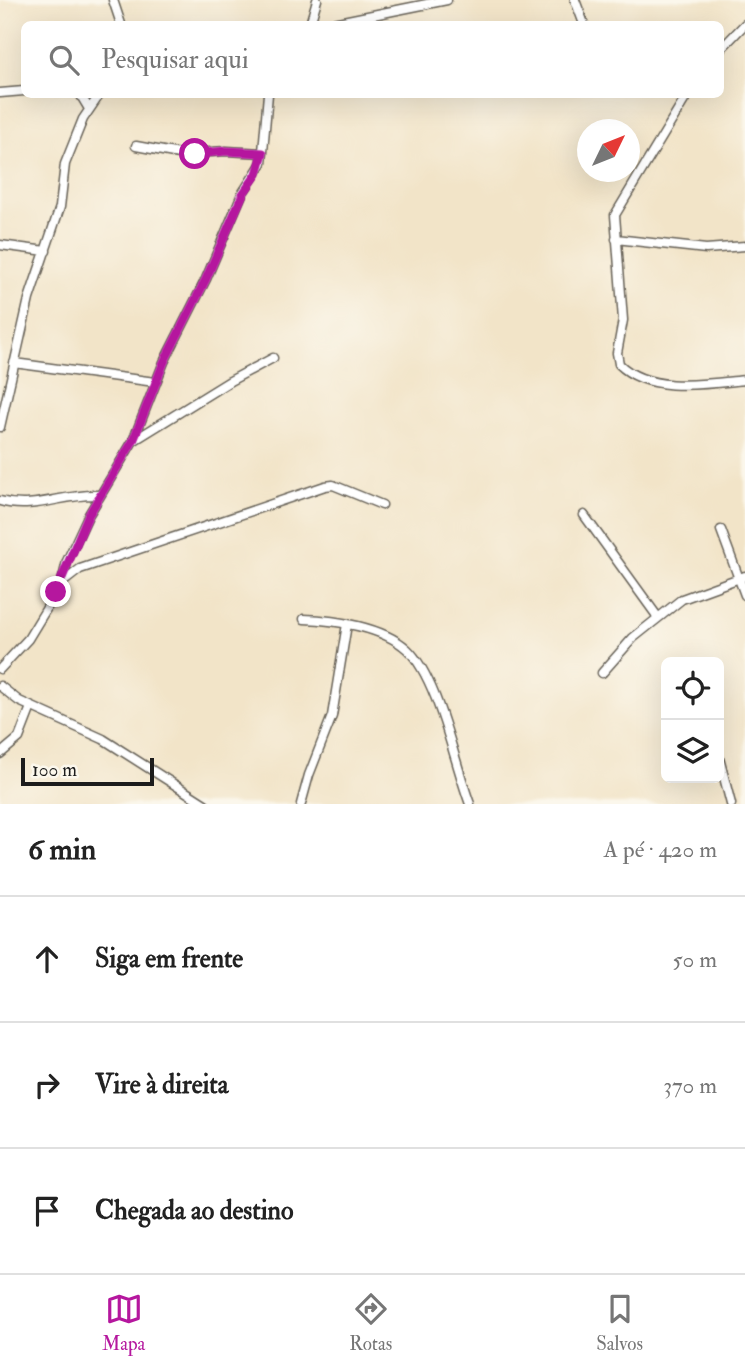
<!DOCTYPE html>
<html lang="pt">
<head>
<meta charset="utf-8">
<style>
	body { margin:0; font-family:"IM FELL Double Pica",serif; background:#f2f2f2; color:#222 }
	.controls { position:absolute; right:21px; bottom:21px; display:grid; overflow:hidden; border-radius:10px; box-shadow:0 7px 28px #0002 }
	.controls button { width:63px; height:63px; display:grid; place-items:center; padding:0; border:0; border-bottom:2px solid #e0e0e0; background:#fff; color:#222; font:35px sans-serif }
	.compass { position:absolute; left:577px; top:119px; width:63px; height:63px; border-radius:50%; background:#fff; box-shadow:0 7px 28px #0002; rotate:47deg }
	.scale { position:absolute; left:21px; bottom:18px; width:133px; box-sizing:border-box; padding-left:7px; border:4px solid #1c1c1c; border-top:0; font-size:19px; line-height:24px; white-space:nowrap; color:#1c1c1c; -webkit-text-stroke:5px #fbf7ec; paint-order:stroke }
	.stop { position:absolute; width:21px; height:21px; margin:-16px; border:5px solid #b5179e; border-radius:50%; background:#fff }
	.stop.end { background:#b5179e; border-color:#fff; box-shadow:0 2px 7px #0008 }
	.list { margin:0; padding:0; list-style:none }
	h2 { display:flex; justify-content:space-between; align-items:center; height:91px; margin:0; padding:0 28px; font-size:30px }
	h2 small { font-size:23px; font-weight:400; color:#767676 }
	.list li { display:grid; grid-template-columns:46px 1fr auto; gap:21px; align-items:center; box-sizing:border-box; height:126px; padding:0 28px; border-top:2px solid #e0e0e0 }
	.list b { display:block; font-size:26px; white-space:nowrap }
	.list em { font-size:23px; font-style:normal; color:#767676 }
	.icon { flex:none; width:38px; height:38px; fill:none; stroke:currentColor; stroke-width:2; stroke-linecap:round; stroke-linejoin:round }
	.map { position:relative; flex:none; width:745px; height:804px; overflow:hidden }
	.search { position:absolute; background:#fff; box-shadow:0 7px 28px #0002; left:21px; right:21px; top:21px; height:77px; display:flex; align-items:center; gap:18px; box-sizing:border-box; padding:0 24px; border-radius:10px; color:#767676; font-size:26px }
	.sheet { height:469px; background:#fff }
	nav { display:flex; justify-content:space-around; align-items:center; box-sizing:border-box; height:98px; border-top:2px solid #e0e0e0; background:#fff; font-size:19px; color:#767676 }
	nav a { display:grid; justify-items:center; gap:4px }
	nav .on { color:#b5179e }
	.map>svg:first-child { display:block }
</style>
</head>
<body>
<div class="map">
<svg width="745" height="804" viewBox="0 0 745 804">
	<rect width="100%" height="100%" fill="#fbf7ec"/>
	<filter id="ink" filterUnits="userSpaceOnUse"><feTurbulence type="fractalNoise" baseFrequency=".0143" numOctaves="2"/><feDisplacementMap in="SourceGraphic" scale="14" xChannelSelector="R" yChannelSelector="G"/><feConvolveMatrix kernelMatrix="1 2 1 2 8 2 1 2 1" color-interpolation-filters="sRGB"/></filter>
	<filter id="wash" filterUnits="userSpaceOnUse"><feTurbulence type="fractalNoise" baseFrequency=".00686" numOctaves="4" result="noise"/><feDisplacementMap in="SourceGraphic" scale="28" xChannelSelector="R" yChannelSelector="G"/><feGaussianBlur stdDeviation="1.57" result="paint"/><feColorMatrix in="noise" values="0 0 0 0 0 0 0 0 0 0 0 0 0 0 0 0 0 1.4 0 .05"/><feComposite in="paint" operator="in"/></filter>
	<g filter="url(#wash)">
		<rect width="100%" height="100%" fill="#f2e4c8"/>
	</g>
	<g filter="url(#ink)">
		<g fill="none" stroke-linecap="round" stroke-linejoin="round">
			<g stroke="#676258" stroke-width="11">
				<path id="minor" d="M113 0 121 24
					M575 0 584 24
					M310 24 317 0
					M328 24 447 0
					M720 50 745 24
					M0 93 24 91
					M80 94 89 109
					M688 94 615 215 623 320 617 353 619 364C649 394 706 384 745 380
					M136 146 179 154 226 151 263 153
					M616 239 706 249 745 246
					M0 245 46 251
					M14 363 155 382
					M0 427 29 299 60 207 65 164 83 119 100 94
					M133 441 230 381 273 358
					M0 501C35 511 64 493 98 495
					M584 515 657 616
					M721 530 745 595
					M62 583 67 561 88 516 133 441 164 362 206 279 242 194 262 163 268 94
					M304 619C335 620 383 627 407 649 438 678 454 762 470 804
					M0 669 28 639 62 583 80 569 325 486 333 485 382 505
					M602 673 633 638 682 599 745 576
					M0 686 19 701 103 739 205 804
					M0 754 19 738 31 707
					M719 758 731 804
					M301 804 309 775 332 716 347 624"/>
			</g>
			<use href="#minor" stroke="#fff" stroke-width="8"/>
		</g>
	</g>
	<g fill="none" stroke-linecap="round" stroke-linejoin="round" filter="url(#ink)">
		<path stroke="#b5179e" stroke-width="9" d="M56 592 88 516 133 441 164 362 206 279 243 194 257 174 263 153 226 151 195 154"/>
	</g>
</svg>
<div class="controls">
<button><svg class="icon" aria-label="locate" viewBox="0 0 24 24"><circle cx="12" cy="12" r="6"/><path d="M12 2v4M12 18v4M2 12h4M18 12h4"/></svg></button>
<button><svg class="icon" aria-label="layers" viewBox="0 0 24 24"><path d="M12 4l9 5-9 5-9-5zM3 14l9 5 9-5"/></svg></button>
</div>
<svg class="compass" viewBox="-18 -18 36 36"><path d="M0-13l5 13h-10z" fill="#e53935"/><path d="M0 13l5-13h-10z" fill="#767676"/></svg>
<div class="scale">100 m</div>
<div class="stop" style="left:195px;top:154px"></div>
<div class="stop end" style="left:56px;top:592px"></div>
<div class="search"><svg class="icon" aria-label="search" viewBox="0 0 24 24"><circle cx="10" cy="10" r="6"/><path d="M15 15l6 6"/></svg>Pesquisar aqui</div>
</div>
<section class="sheet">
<h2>6 min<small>A pé · 420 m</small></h2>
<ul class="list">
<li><svg class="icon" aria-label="ahead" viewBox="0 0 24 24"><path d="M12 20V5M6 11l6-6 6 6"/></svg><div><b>Siga em frente</b></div><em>50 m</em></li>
<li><svg class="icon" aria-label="right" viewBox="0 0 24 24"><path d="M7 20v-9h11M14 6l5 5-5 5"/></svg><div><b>Vire à direita</b></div><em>370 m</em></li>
<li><svg class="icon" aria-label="arrive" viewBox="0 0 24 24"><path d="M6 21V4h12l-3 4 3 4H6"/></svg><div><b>Chegada ao destino</b></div></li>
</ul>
</section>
<nav>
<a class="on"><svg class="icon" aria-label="map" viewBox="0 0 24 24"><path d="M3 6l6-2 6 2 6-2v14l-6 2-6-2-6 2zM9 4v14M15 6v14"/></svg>Mapa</a>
<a><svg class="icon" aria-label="directions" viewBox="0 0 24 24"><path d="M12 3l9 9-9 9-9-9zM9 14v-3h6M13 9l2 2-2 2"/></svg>Rotas</a>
<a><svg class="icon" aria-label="saved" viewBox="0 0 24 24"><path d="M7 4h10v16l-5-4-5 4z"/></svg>Salvos</a>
</nav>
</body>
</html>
